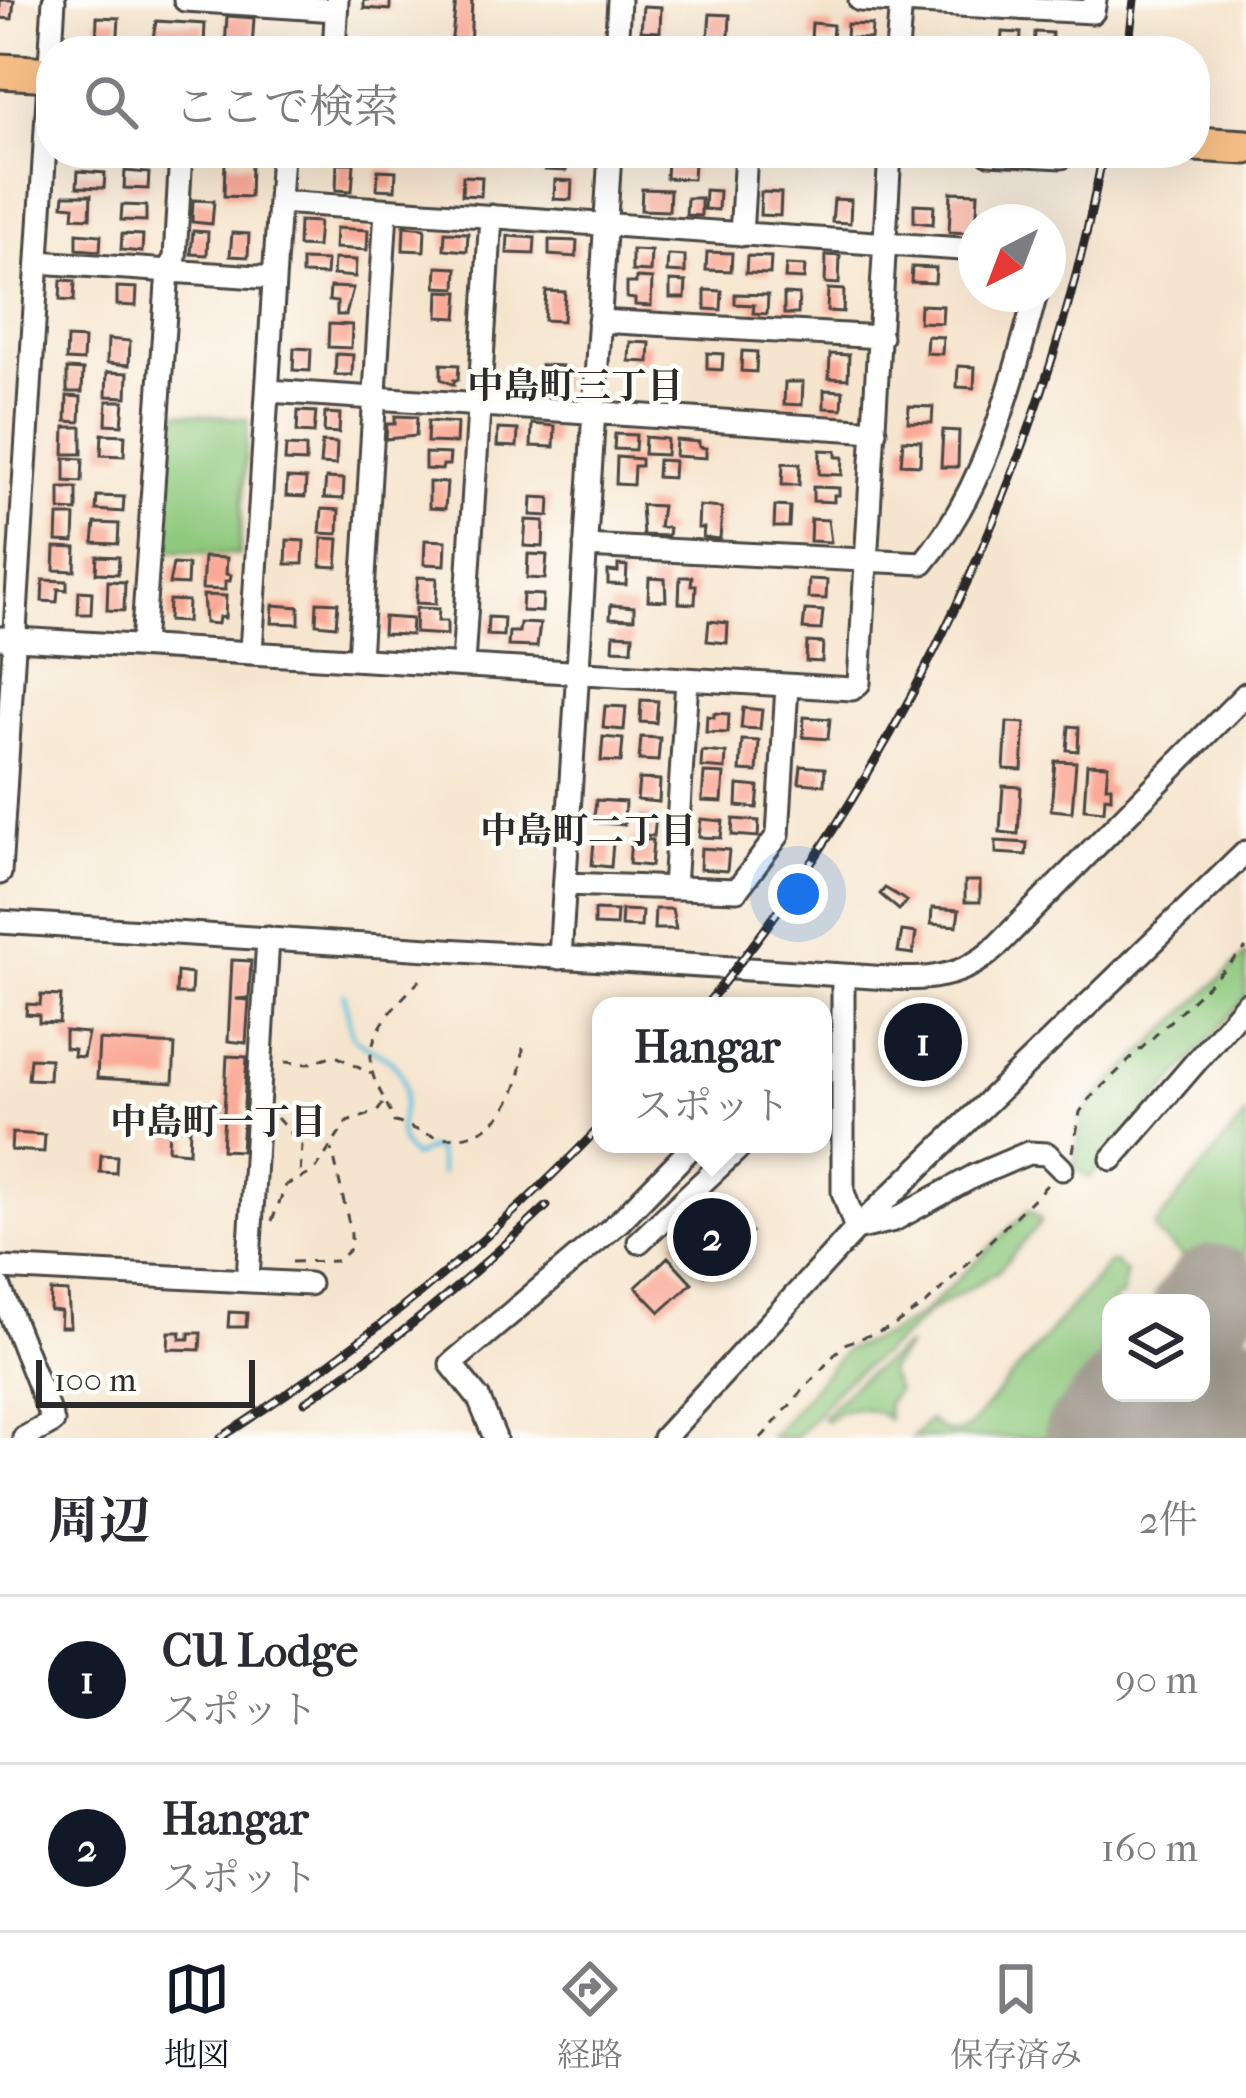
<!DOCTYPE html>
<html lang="ja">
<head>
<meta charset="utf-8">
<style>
	body { margin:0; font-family:"IM FELL French Canon","Noto Serif JP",serif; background:#f7f7f7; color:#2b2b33 }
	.controls { position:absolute; right:36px; bottom:36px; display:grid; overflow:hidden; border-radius:24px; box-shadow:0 12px 48px #0002 }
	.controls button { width:108px; height:108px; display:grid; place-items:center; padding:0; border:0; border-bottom:3px solid #e1e1e2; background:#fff; color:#2b2b33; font:60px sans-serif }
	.compass { position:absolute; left:958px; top:204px; width:108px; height:108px; border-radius:50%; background:#fff; box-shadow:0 12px 48px #0002; rotate:222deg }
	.scale { position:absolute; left:36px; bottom:30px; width:219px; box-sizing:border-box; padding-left:12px; border:6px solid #2b2b2b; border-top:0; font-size:33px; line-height:42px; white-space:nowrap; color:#2b2b2b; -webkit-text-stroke:9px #fdfcf7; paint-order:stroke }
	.you { position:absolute; left:798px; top:894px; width:42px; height:42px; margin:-30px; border:9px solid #fff; border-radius:50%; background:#1a73e8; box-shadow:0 0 0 18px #1a73e833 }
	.badge { display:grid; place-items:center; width:78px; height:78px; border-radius:50%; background:#111827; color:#fff; font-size:39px; font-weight:700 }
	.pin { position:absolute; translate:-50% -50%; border:6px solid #fff; box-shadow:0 3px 12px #0006 }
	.popup { position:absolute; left:592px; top:997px; width:240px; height:156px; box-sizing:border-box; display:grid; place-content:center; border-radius:24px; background:#fff; filter:drop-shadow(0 3px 9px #0005); font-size:39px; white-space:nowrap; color:#7c7c81 }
	.popup b { font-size:45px; color:#2b2b33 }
	.popup::after { content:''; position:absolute; left:50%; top:100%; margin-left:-24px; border:24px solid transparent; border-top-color:#fff }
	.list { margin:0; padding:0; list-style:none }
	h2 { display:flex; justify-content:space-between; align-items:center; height:156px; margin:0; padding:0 48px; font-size:51px }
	h2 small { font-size:39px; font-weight:400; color:#7c7c81 }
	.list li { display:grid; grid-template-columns:78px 1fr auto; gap:36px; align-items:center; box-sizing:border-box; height:168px; padding:0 48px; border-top:3px solid #e1e1e2 }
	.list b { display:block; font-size:45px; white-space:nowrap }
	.list p { margin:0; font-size:39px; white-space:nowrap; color:#7c7c81 }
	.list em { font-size:39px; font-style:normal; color:#7c7c81 }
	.icon { flex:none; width:66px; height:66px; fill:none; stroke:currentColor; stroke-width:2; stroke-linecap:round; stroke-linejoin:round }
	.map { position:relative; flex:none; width:1246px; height:1438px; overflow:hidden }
	.search { position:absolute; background:#fff; box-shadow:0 12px 48px #0002; left:36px; right:36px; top:36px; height:132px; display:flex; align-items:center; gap:30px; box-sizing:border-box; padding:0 42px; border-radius:48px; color:#7c7c81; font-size:45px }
	.sheet { height:492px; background:#fff }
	nav { display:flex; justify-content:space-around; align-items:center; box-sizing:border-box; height:168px; border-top:3px solid #e1e1e2; background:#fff; font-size:33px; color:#7c7c81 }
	nav a { display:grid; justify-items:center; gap:6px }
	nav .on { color:#111827 }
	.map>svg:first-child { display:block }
</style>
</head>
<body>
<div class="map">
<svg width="1246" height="1438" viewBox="0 0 1246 1438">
	<rect width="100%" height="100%" fill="#fdfcf7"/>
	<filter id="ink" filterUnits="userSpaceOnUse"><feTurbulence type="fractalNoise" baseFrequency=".00833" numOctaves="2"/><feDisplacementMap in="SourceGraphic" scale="24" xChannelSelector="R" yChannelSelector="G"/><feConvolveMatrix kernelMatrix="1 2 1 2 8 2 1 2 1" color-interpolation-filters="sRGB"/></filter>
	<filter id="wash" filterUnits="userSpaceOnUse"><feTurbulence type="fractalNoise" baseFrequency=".004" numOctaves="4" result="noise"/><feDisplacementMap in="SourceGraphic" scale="48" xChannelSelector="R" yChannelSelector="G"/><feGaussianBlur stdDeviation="2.7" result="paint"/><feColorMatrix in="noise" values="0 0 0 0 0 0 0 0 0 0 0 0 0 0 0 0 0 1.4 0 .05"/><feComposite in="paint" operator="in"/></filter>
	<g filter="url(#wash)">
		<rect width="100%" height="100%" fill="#f6e5ce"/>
		<path fill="#8fc97e" stroke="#5d7a54" stroke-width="3" d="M170 412 248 419 239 555 162 550Z
			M1246 954V997L1089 1179 1074 1166 1082 1121 1091 1102Z
			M1246 1115V1438H1117L1155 1393H1201V1339L1234 1300 1156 1233 1154 1227Z
			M1029 1210 1042 1221 997 1272 928 1312 903 1337 842 1384 796 1438H770L845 1350 886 1335 923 1313Z
			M1115 1262 1126 1273 1123 1293 1111 1303 1092 1393 1056 1438H912L929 1420C942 1430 951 1438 968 1428L1109 1263Z
			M908 1345 888 1371 897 1391 887 1403 888 1419C869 1405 844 1404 827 1421L822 1418 853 1385Z"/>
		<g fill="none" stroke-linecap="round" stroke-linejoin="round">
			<path stroke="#60c2de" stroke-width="4.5" d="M344 994 352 1036C365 1050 387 1052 398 1069 420 1101 381 1130 414 1157L430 1148 437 1151 441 1174"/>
			<path stroke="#90887c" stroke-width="99" d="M1201 1311 1215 1294
				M1093 1438 1131 1393
				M1201 1438 1246 1385"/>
		</g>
		<g id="blocks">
			<path fill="#faa996" d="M0 0H14L12 19 0 18Z
				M364 0H390V10L364 8Z
				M456 0H472L470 51H453L451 46Z
				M643 6 661 7 660 32 641 31Z
				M710 14 730 15 729 37 708 36Z
				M227 16 254 18 252 49 225 48Z
				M97 17 119 18 117 50 96 49Z
				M156 21 205 24 204 45 152 44Z
				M812 23 833 25 832 42 811 40Z
				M847 24 872 25 871 39 846 38Z
				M1002 32 1021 33 1020 49 1001 48Z
				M1035 32 1052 33 1051 51H1034Z
				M567 153 566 171 545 170 546 154Z
				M667 160 694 161 693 179 666 178Z
				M225 162 251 164 250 197 224 196Z
				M337 163H354L352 191 336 190Z
				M378 170 396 171 395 190 377 189Z
				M78 171 105 173 104 188 77 187Z
				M125 171 149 173 148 189 124 188Z
				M463 176 482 177 481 196 462 195Z
				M555 180 572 181 571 200 554 199Z
				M642 189 670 190 669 211 641 210Z
				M705 190 719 191 718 210 704 209Z
				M761 192 781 193 780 216 760 215Z
				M951 192 978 193 976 233 949 232Z
				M64 195H91L90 218 73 217 74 206 63 205Z
				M687 198H701V216L686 215Z
				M834 199 851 200 850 223 832 222Z
				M193 200 214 201 212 224 192 222Z
				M914 204 934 205 933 224 914 222Z
				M122 205 146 206V221L121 220Z
				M299 221 319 222 317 247 298 246Z
				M404 226 425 228 424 251 403 250Z
				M336 228 368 230 367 250 335 248Z
				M193 231 208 232 207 255 191 254Z
				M445 232 468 233 467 251 444 249Z
				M77 233 101 235 100 251 77 249Z
				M232 233 249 234 248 257 230 256Z
				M122 234 143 235 142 252 121 250Z
				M508 236 535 238 534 254 507 253Z
				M549 240 577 241 576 257 549 255Z
				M632 250 651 251 650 272 632 271Z
				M707 252 732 253 731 271 706 270Z
				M668 255 685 256V273L667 272Z
				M826 255 840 256 839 284 825 283Z
				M747 256 771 257 770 274 746 273Z
				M334 259 356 260 355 277 333 275Z
				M302 260 327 261 326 275 302 274Z
				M786 265 805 266 804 279 785 278Z
				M437 267 457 268 456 288 436 287Z
				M912 267 936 268 935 283 911 282Z
				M636 278 652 279 651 306 635 305V299L627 298V283H636Z
				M61 280 75 281 74 301 60 300Z
				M670 281 686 282 685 298H670Z
				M117 287 137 288 136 306 117 305Z
				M330 287 353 288 346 315H337V302L329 301Z
				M828 289 844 290 843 312 827 311Z
				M705 290 722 291 721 310 705 309Z
				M439 291 459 292 457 318 438 317Z
				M546 291 565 292 563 321 544 320Z
				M735 294 768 295 767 314 753 313 754 305 735 304Z
				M784 294 799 295 798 314H784Z
				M920 305 943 306 942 323 919 322Z
				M329 324 352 325 351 348 328 347Z
				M927 336 943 337 942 354 926 353Z
				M67 338 84 339 83 361 66 360Z
				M108 339 130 341 129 365 107 363Z
				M630 342 650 343 649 362 629 361Z
				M294 348 311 349 310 371 293 370Z
				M742 351 757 352 756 372 741 371Z
				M707 353 723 354 722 370 707 369Z
				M336 354 353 355 352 375H335Z
				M830 354 849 355 848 379 829 378Z
				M441 364 459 365 458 380H454V385L441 379Z
				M541 365 562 366 561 391H546L547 379H540Z
				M958 366 975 367 974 388 957 387Z
				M67 369 83 370 82 392H67Z
				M107 372 128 373 127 397 106 396Z
				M785 382H803L802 405 784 404Z
				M824 390 843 391 842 409 824 408Z
				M67 396 81 397 80 422 66 421Z
				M107 401H124L122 425 106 424Z
				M909 406 933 407 932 423 908 422Z
				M298 411 316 412 314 433 297 432Z
				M325 413 340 414 339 433 324 432Z
				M395 416 417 417 416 436 386 439 387 424H395Z
				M428 421 457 423 456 443 427 442Z
				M532 424 555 426 554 447 531 446Z
				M65 427H82V454H64Z
				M498 429 518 430 517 447 497 446Z
				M943 430 959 431 958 467H941Z
				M102 434 125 435 124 456 101 455Z
				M615 434 636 435 635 450 614 449Z
				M645 437 667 439 666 455 644 454Z
				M676 440 699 442V447L706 448V458L675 456Z
				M903 440 921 441 920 465 901 464Z
				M322 442 337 443 336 465 320 464Z
				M286 446 306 447V462L285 461Z
				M820 450 836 451V457H843L842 475 819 474Z
				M425 453 450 454 449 465H443L442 470 425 469Z
				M617 457 641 459V466H634L633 485 616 484Z
				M65 458 83 459 82 482 65 481Z
				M658 460 674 461 673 478 657 477Z
				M783 463 800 464 799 485H782Z
				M287 478 306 479 305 497 286 496Z
				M326 478 344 479 343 499 324 498Z
				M429 482 447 483 445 509 429 508Z
				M813 487 839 488V495H834V502L813 501Z
				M60 488H77V511L60 510Z
				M97 496 124 497 123 512 96 510Z
				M532 497 550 498 549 516 531 515Z
				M641 505 662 506 659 527 669 528 668 536 643 535Z
				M699 506 722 508 720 539 703 537 704 528H698Z
				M775 506 790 507 789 527H774Z
				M322 509 339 510 338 534 320 533Z
				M58 516H75L74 542 57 541Z
				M811 519 828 520 831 542 810 541Z
				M526 520 544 521 543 547 524 546Z
				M95 523 119 524 118 544 93 543Z
				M322 538 339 539 337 567 321 566Z
				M287 540 304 541 303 564H286Z
				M425 540 446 541 445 565 424 564Z
				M55 547 76 548 75 571 54 570Z
				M528 554 547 555 545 579 527 578Z
				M97 556 119 557 118 574 96 573Z
				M204 557 227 558 226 574 231 575 230 581H225V590L202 589Z
				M173 564 188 565 187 585 169 584Z
				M618 565 627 566 626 585 608 584V571L618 572Z
				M418 577 437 578 436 604 416 603Z
				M680 577H692L691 585H696L695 604 679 603Z
				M649 578 665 579 666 601 648 600Z
				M809 579 827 580 826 599 808 598Z
				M43 580 67 581V590L58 589 57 602 42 601Z
				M108 581 125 582 124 611 107 610Z
				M79 591 92 592 91 614H78Z
				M523 594 543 595 542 612 522 611Z
				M203 595 226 596 225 618 219 617 218 624 205 623Z
				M169 600 188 601 187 622 168 621Z
				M317 602 338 603 336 626 316 624Z
				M273 605 299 607V624L272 623Z
				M611 605 634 607V619L610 618Z
				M416 608 439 609 438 621H447V635L415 633Z
				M805 610 823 611 821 630 803 629Z
				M384 617 412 619 411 635 383 634Z
				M488 617 504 618 503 636 487 635Z
				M709 621 728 623 727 643 707 641Z
				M520 623 540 624 537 647 508 646 509 632H519Z
				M614 634 633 635 632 650 613 649Z
				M807 642 823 643 822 662 806 661Z
				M641 700 658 701 656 723 640 722Z
				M605 706 626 707 624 730 603 728Z
				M743 708 762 710 760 729 741 728Z
				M714 713 729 714 728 733 706 732 707 716 714 717Z
				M804 717 830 719 828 739 803 737Z
				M1007 722 1025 723 1022 770 1004 769Z
				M1069 726 1079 727 1078 751 1067 750Z
				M603 737 623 739 621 762 601 761Z
				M641 737 660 738 658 761 639 760Z
				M742 740 759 741 757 772 740 771Z
				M702 751 726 753 725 769 701 767Z
				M1055 761 1076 762 1072 812 1051 810Z
				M1087 764 1108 765 1106 786H1111V798L1105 797 1104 811 1084 809Z
				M801 766 825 768 824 785 799 783Z
				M704 773 724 774 722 802 702 801Z
				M639 779 660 780 659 802 637 800Z
				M738 785 759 787 757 808 737 806Z
				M1003 786 1021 787 1018 834 1000 832Z
				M596 800 625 802 624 825 600 823 601 817H594Z
				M638 814 656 815 654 836 637 834Z
				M701 819 723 821 721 838 699 837Z
				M733 819 759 821 758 837 732 835Z
				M631 839 653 840 651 866 629 864Z
				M594 841 613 842 611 867 592 865Z
				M996 841 1027 843 1026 855 996 853Z
				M701 848 729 850 727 871 700 869Z
				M965 881H980V902H965Z
				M885 888 907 901 899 910 880 894Z
				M932 908 959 910 957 926 931 924Z
				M655 909H672L676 929H654Z
				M594 910 617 911 616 926 594 925Z
				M622 910 642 911 641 927 621 926Z
				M902 931 916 933 913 954 898 952Z
				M232 960 251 961 249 998 236 999 249 1000 246 1043 228 1041Z
				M177 972 192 974 191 994H176Z
				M41 995 61 996 59 1023 39 1022V1015L26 1014 27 1004 40 1005Z
				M915 1014 951 1049 930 1070 895 1035Z
				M65 1031 88 1033 83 1057 73 1056 74 1049 65 1048Z
				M99 1040 175 1045 173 1083 97 1078Z
				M227 1056 247 1057 241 1151 222 1150Z
				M30 1058 50 1059 49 1080 28 1079Z
				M169 1127 190 1129 189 1152 168 1150Z
				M12 1133 45 1135 44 1152 11 1150Z
				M101 1155 117 1156 116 1173 100 1172Z
				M719 1198 751 1232 705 1275 673 1241Z
				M668 1257 692 1283 660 1312 636 1287Z
				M51 1291 68 1292 70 1327H60L61 1311 50 1310Z
				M229 1312 247 1313 246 1327H228Z
				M169 1332H181L180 1339H189V1333H201L200 1350 168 1349Z"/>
		</g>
	</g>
	<g filter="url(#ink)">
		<use href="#blocks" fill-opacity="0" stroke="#494743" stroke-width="3"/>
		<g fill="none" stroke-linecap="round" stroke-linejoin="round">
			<g stroke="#494743" stroke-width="27">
				<path id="minor" d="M185 0 336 10
					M860 0 1093 12 1095 0
					M334 51 337 0
					M616 51 619 0
					M897 51 901 0
					M988 153 1062 157 1063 153
					M279 202 976 250
					M741 235 746 153
					M38 262 274 278
					M599 321 881 337
					M268 391 875 431
					M585 546 923 563C986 488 1011 386 1036 294
					M0 638 852 689 859 683 890 153
					M142 646 168 270 175 258 181 153
					M251 652 282 153
					M359 659 386 210
					M463 665 491 216
					M0 873 54 0
					M565 884 737 890 778 835 787 686
					M674 888 687 680
					M0 922 843 975C898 978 952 989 995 948L1246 694
					M560 958 610 153
					M843 975V1192L856 1229
					M1112 1159 1246 1004
					M856 1229 894 1220 974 1176 1028 1153 1047 1154 1062 1169
					M639 1242 743 1144
					M0 1268 309 1284
					M248 1279 268 938
					M0 1288 53 1422 24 1438
					M495 1438 479 1399 451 1364 620 1221 695 1144
					M664 1438 856 1229 1246 852"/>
			</g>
			<g stroke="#494743" stroke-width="39">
				<path id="highway" d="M0 71 51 74
					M1195 144 1246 147"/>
			</g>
			<path stroke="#494743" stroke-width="3" stroke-dasharray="9 9" stroke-linecap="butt" d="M420 980C395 1006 360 1038 374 1078 380 1093 389 1106 394 1122 410 1125 424 1135 440 1137 499 1144 524 1091 523 1041
				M285 1062 307 1064 334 1055 371 1074
				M277 1118 302 1146 300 1176
				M1073 1152 1080 1112 1089 1099 1246 948
				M272 1221 286 1185 314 1172 347 1122 377 1112 384 1102
				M292 1262 337 1261 351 1248V1233L332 1149
				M761 1438 844 1344 890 1328 927 1303 1049 1183"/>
			<use href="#minor" stroke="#fff" stroke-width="21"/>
			<use href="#highway" stroke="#f6be87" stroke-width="33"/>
			<g stroke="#2b2b2b" stroke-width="9">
				<path id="rail" d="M1128 51 1134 0
					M705 1006C902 767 1047 458 1103 153
					M305 1402C393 1344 470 1278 547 1206
					M220 1438C359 1349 487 1245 601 1126"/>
			</g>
			<use href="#rail" stroke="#fdfcf7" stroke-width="4.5" stroke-dasharray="14" stroke-linecap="butt"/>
		</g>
	</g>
	<g text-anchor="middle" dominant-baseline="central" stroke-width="9" stroke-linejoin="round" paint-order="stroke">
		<g font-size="36" font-weight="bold" fill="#2b2b2b" stroke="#fdfcf7">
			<text x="575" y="386">中島町三丁目</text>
			<text x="588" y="831">中島町二丁目</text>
			<text x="218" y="1122">中島町一丁目</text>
		</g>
	</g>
</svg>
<div class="controls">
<button><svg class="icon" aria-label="layers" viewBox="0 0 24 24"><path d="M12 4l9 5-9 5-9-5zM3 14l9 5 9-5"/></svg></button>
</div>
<svg class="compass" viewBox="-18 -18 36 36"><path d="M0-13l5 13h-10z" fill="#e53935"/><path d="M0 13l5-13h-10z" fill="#7c7c81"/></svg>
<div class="scale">100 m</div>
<div class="you"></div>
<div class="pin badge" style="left:923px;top:1042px">1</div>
<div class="pin badge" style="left:712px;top:1237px">2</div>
<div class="popup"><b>Hangar</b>スポット</div>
<div class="search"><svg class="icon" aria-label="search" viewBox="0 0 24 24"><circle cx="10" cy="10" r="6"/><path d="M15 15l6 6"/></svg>ここで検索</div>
</div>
<section class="sheet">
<h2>周辺<small>2件</small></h2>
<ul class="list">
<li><span class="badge">1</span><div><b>CU Lodge</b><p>スポット</p></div><em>90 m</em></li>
<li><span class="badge">2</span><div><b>Hangar</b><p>スポット</p></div><em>160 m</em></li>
</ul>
</section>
<nav>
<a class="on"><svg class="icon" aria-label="map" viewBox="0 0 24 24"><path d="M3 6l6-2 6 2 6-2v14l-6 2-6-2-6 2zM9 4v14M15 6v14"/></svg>地図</a>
<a><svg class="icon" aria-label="directions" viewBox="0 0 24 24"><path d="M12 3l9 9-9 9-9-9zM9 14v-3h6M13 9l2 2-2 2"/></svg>経路</a>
<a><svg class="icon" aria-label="saved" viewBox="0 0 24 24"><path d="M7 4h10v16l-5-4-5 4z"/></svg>保存済み</a>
</nav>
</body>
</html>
